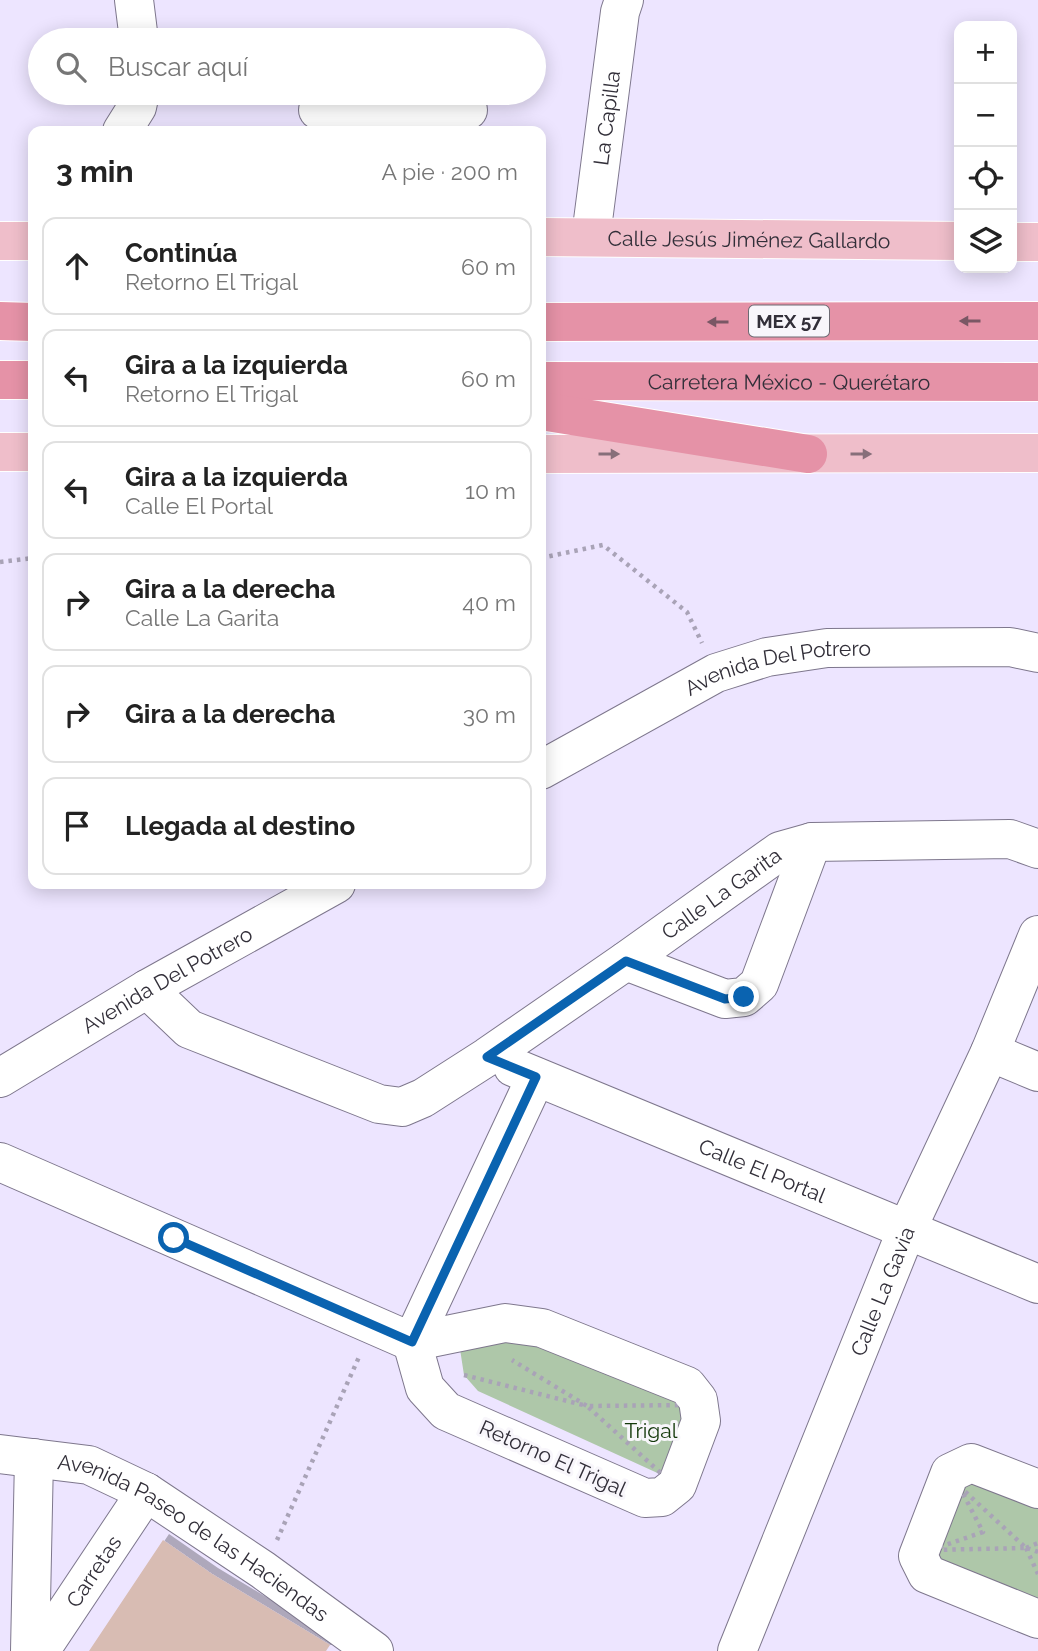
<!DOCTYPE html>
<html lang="es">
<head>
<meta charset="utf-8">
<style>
	body { margin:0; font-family:Raleway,sans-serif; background:#f2f2f2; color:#222 }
	.controls { position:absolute; right:21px; top:21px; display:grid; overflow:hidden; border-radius:14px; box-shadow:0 4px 18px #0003 }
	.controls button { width:63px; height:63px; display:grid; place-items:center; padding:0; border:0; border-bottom:2px solid #e0e0e0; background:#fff; color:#222; font:35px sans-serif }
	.stop { position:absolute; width:21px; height:21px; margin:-16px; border:5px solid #0a63b0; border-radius:50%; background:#fff }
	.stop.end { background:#0a63b0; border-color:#fff; box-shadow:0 2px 7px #0008 }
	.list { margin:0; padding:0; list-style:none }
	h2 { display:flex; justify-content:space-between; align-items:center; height:91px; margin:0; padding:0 28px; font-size:30px }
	h2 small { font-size:23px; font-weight:400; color:#767676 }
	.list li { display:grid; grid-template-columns:46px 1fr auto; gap:21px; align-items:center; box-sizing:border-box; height:98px; margin:0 14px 14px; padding:0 14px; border:2px solid #e0e0e0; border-radius:14px }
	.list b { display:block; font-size:26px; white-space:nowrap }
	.list p { margin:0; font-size:23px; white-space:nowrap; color:#767676 }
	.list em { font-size:23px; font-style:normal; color:#767676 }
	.icon { flex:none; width:38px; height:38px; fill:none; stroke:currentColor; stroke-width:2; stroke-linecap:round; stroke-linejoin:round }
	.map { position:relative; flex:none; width:1038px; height:1651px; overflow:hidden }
	.search { position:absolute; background:#fff; box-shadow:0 4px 18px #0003; left:28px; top:28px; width:518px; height:77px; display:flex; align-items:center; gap:18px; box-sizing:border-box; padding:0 24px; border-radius:38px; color:#767676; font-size:26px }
	.panel { position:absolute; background:#fff; box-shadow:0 4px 18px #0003; left:28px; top:126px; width:518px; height:763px; border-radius:14px }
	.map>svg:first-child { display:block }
</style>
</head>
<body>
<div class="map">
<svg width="1038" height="1651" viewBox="0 0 1038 1651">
	<defs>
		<filter id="shadow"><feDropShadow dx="6" dy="-6" stdDeviation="0" flood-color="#0004"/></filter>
	</defs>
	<rect width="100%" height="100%" fill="#ede5ff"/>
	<path fill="#aec7a9" d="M501 1333 688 1405 664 1476 478 1391 464 1375 460 1349Z
		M969 1478 1038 1505V1602L940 1564 931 1550Z"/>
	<path fill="#d8bcb3" filter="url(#shadow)" d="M163 1540 212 1574 330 1645 326 1651H89Z"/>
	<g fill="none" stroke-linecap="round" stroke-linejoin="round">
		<g stroke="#7e778d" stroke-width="40">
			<g id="minor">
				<path d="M134 0 139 40"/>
				<path d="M318 110H468"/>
				<path d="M122 131 137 107 140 93"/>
				<path id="s1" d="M591 236 620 12 624 0"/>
				<path id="s2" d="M541 770 716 673 767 657 827 648 1010 647 1038 653"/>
				<path d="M626 961 725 999 744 997 759 984 812 842"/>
				<path id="s3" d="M147 989 189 1029 379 1104 402 1107 423 1098 487 1057 626 961 780 851 812 842 1010 839 1038 849"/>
				<path d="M990 1052 1038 1072"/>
				<path id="s4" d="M513 1067 1038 1284"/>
				<path id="s5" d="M0 1078 147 989 336 884"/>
				<path d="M0 1162 412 1342 536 1077"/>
				<path d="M505 1323 542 1328 687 1386 698 1400 701 1421 677 1485 662 1497 645 1498 446 1411 425 1388 412 1342Z"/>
				<path id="s6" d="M0 1454 89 1465 146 1492 263 1570 374 1651"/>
				<path d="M1038 1489 971 1463 950 1473 918 1556 927 1574 1038 1619"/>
				<path d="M30 1651 34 1458"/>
				<path id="s7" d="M40 1651 146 1492"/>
				<path id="s8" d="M737 1651 907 1229 990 1052 1038 935"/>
			</g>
		</g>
		<g stroke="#fff" stroke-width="40">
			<g id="major">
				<path id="s9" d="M541 237 959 241"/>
				<path d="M0 241H33"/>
				<path d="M1012 242H1038"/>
				<path d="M0 452H33"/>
				<path d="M541 454 1038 453"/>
			</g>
		</g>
		<g stroke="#fff" stroke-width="40">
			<g id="highway">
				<path d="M0 321 33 322"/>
				<path d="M541 322 1038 321"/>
				<path d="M0 380H33"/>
				<path id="s10" d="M541 381 1038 382"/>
				<path d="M541 411 808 454"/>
			</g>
		</g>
		<path stroke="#a9a3b7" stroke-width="4.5" stroke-dasharray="3.5 5" stroke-linecap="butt" d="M541 558 603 545 687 612 702 643
			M0 562 33 558
			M464 1375 587 1406 512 1360
			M688 1405 691 1440 664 1476 587 1406Z
			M959 1486 1026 1548 931 1550 983 1532Z
			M277 1540 359 1357
			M1026 1548 1038 1574
			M1026 1548 1038 1543
			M1027 1548 1038 1552"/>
		<use href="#minor" stroke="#fff" stroke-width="38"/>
		<use href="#major" stroke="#efbeca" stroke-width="38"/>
		<use href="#highway" stroke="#e592a7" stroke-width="38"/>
	</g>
	<defs><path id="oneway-solid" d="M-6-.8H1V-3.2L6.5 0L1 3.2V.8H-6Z" transform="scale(1.75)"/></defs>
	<g fill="#7a5765">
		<use href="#oneway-solid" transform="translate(970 321) rotate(180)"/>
		<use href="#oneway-solid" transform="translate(718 322) rotate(180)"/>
	</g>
	<g fill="#876f7a">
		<use href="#oneway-solid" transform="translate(609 454)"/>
		<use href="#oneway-solid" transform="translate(861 454)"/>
	</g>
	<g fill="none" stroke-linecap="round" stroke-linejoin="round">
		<path stroke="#0a63b0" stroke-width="9" d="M174 1238 412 1342 536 1077 487 1057 626 961 725 999 744 997"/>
	</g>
	<g text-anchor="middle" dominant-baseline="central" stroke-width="6" stroke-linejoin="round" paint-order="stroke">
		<rect fill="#f8f6fb" stroke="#6d6b73" stroke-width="2" x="749" y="305.5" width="80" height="31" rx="5"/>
		<g font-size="19" font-weight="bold" fill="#322f39">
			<text x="789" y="321">MEX 57</text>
		</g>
		<g font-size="21" fill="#322f39" stroke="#f8f6fb">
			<text stroke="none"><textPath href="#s1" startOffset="119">La Capilla</textPath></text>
			<text stroke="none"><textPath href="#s9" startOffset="208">Calle Jesús Jiménez Gallardo</textPath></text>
			<text stroke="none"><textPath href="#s10" startOffset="248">Carretera México - Querétaro</textPath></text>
			<text stroke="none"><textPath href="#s2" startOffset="262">Avenida Del Potrero</textPath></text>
			<text stroke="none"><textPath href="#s3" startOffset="670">Calle La Garita</textPath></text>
			<text stroke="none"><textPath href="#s5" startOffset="194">Avenida Del Potrero</textPath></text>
			<text stroke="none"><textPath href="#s4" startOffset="270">Calle El Portal</textPath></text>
			<text stroke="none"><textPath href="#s8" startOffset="388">Calle La Gavia</textPath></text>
			<text transform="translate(553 1458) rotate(24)">Retorno El Trigal</text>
			<text stroke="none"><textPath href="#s6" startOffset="215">Avenida Paseo de las Haciendas</textPath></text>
			<text stroke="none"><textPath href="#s7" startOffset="96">Carretas</textPath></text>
		</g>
		<g font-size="21" fill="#14390b" stroke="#f8f6fb">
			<text x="651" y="1430">Trigal</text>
		</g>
	</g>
</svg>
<div class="controls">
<button>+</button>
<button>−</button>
<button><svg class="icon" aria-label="locate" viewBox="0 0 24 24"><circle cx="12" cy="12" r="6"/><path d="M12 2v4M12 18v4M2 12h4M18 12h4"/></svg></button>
<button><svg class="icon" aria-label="layers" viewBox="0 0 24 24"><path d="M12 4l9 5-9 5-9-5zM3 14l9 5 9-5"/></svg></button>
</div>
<div class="stop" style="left:174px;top:1238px"></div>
<div class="stop end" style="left:744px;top:997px"></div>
<div class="search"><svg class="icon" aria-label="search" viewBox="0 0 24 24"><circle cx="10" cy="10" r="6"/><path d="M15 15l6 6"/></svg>Buscar aquí</div>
<section class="panel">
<h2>3 min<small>A pie · 200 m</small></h2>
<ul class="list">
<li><svg class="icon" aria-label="ahead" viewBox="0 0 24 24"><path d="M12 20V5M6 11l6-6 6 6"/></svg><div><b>Continúa</b><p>Retorno El Trigal</p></div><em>60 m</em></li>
<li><svg class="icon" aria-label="left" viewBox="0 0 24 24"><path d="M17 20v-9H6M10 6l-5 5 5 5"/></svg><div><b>Gira a la izquierda</b><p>Retorno El Trigal</p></div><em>60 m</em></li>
<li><svg class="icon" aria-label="left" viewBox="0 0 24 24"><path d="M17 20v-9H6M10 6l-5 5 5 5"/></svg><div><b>Gira a la izquierda</b><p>Calle El Portal</p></div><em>10 m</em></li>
<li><svg class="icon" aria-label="right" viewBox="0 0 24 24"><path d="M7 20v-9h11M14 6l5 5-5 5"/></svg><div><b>Gira a la derecha</b><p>Calle La Garita</p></div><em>40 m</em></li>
<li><svg class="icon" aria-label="right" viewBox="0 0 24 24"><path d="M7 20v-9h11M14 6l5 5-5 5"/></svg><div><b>Gira a la derecha</b></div><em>30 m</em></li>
<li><svg class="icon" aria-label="arrive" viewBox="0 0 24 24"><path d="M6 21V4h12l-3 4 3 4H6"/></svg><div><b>Llegada al destino</b></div></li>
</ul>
</section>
</div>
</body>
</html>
